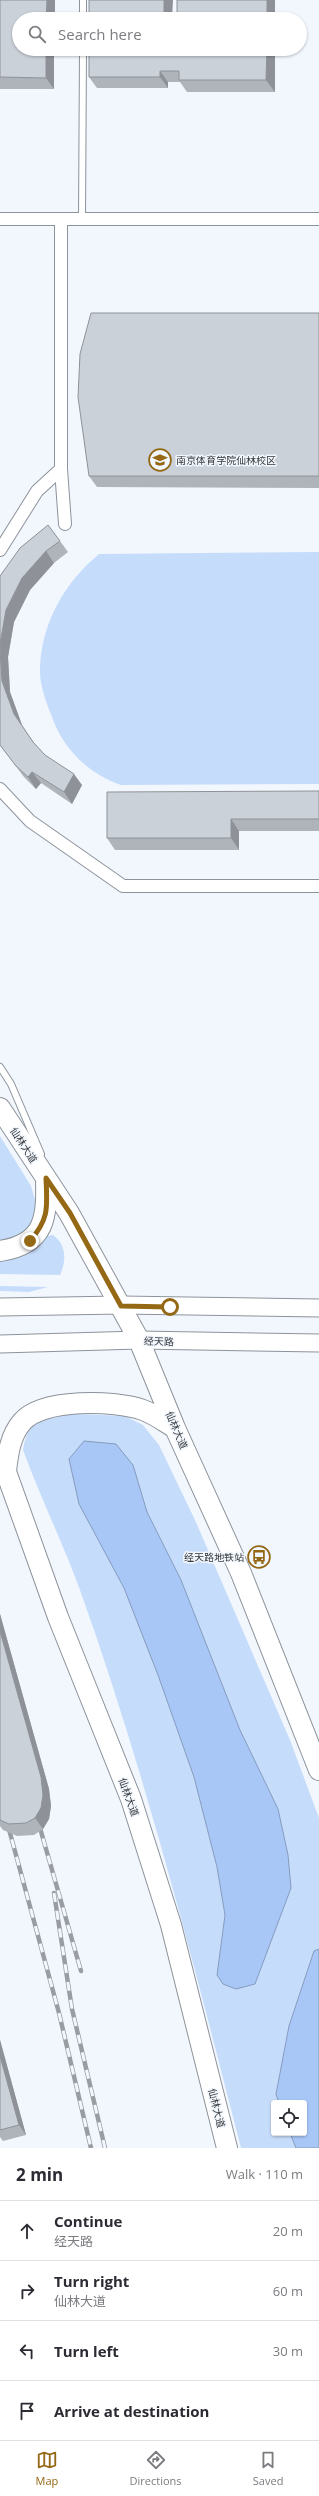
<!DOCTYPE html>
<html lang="en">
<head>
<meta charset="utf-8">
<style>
	body { margin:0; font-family:"Open Sans","Noto Sans SC",sans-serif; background:#f2f2f3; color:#2b2b33 }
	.controls { position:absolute; right:12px; bottom:12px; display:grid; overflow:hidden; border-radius:4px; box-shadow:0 1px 3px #0004 }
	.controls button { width:36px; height:36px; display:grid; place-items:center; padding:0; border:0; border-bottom:1px solid #e1e1e2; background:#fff; color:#2b2b33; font:20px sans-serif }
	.stop { position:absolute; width:12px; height:12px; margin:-9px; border:3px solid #946814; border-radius:50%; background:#fff }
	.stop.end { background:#946814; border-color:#fff; box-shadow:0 1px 4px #0008 }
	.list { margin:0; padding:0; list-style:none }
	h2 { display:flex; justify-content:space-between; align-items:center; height:52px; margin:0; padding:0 16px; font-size:17px }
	h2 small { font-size:13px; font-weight:400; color:#7c7c81 }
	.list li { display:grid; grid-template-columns:26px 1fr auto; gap:12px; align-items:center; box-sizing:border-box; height:60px; padding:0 16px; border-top:1px solid #e1e1e2 }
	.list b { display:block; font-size:15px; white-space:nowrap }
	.list p { margin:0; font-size:13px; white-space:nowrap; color:#7c7c81 }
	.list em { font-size:13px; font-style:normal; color:#7c7c81 }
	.icon { flex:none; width:22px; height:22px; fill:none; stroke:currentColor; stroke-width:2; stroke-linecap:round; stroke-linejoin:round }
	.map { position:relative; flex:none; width:319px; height:2148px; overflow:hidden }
	.search { position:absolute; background:#fff; box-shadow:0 1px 3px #0004; left:12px; right:12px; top:12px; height:44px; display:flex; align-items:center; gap:10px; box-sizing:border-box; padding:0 14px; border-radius:22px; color:#7c7c81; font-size:15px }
	.sheet { height:292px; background:#fff }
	nav { display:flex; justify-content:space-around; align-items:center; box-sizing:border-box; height:56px; border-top:1px solid #e1e1e2; background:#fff; font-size:11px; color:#7c7c81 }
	nav a { display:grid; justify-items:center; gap:2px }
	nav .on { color:#946814 }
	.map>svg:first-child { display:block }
</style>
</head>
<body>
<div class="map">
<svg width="319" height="2148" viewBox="0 0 319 2148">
	<rect width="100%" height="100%" fill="#f2f7fe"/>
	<path fill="#c6dcfb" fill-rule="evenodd" d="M319 552V784L121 785C89 774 63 749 52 717 46 702 39 684 40 667 42 622 65 582 99 554Z
		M0 1136 31 1186 36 1203 33 1220 24 1233 0 1243Z
		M53 1235C66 1244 67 1260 60 1275L0 1274V1259L37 1247 47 1236Z
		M0 1286 48 1287 29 1292 0 1291Z
		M52 1413 125 1416 143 1425 159 1445 195 1520 290 1740 319 1818V2148H241C193 1961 145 1772 80 1590 63 1543 40 1497 23 1450 27 1427 33 1425 52 1413ZM274 2103H304V2133H274Z"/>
	<path fill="#a8c7f6" stroke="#869cbe" d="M84 1441 116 1444 133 1465 147 1512 181 1580 240 1730 278 1809 288 1855 291 1888 255 1984 236 1989 223 1984 217 1975 225 1915 217 1867 194 1777 158 1675 124 1588 79 1504 69 1459Z
		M319 1949V2148H296L290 2133H304V2103H279L276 2094 289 2026 314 1951Z"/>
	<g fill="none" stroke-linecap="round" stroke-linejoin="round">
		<g stroke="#8d939b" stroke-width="8">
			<path id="service" d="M83 19V0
				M82 219 83 49
				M0 1067 11 1084 41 1154"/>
		</g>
		<g stroke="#8d939b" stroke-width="14">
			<path id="minor" d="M0 219H319
				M61 219V469L65 524
				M0 550 37 491 61 469
				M0 789 30 821 123 886H319"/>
		</g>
		<g stroke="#8d939b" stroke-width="19">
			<path id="secondary" d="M0 1307 121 1305 319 1308
				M0 1344 139 1340 319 1343"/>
		</g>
		<g stroke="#8d939b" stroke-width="22">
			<path id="primary" d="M0 1108 69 1213 139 1340 175 1428 241 1573 319 1770
				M0 1251C46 1244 47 1217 46 1178
				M0 1455 58 1617 131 1799 171 1925 227 2148
				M6 1471C8 1454 10 1436 22 1422 42 1398 115 1400 143 1410 154 1414 165 1422 175 1428"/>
		</g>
		<use href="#service" stroke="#fff" stroke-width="6"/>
		<use href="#minor" stroke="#fff" stroke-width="12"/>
		<use href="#secondary" stroke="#fff" stroke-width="17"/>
		<use href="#primary" stroke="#fff" stroke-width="20"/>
		<g stroke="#999da2" stroke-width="4.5">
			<path id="rail" d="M38 1821 81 1971
				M7 1822 59 2013 91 2148
				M54 1893 72 2009 105 2148"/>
		</g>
		<use href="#rail" stroke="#f2f7fe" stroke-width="3" stroke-dasharray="9" stroke-linecap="butt"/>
	</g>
	<path fill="#afb4bb" d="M0 0 19 49H54V89H0Z
		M89 49H275V92H187L180 82H168V88H97L89 77Z
		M319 313V488L97 487 89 476Z
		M60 541 68 552 54 563 30 590 14 622 8 657 10 692 22 725 34 743 45 755 82 785 72 804 41 783 36 789 24 777 0 745V576Z
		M319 791V831H239V850H115L107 838Z
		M0 1614 49 1789 51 1806 49 1819 43 1829 34 1835 17 1836 3 1830 0 1826Z
		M0 2040 26 2135 3 2141 0 2137Z"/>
	<path fill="#8e9298" d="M47 0H55V19H46Z
		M164 0H173L172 19H164Z
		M267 0H275V19H267Z
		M46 49H54V89L46 78Z
		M267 49H275V92L266 80Z
		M160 71 168 82V88L160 77Z
		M46 551 54 563 30 590 14 622 8 657 10 692 22 725 14 714 2 681 0 644 6 610 22 578Z
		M32 772 41 783 36 789 28 777Z
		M74 774 82 785 72 804 64 792Z
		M231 819 239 831V850L231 838Z
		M0 1614 49 1789 51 1806 49 1819 43 1829 35 1818 0 1631Z
		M0 2040 26 2135 19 2125 0 2056Z"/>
	<path fill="#cbd1d9" stroke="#8e9298" d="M0 0H47L46 19H19V49H46V78L0 77Z
		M89 0H164V19H89Z
		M177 0H267V19H177Z
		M89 49H267L266 80H179V71H160V77H89Z
		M91 313H319V476H89L78 397 80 354Z
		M48 525 60 541 46 551 22 578 6 610 0 644V576L20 548Z
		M0 650 2 681 14 714 33 742 45 755 74 774 64 792 32 772 28 777 16 766 0 745Z
		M319 791V819H231V838H107V792Z
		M0 1631 41 1777 43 1795 41 1808 35 1818 26 1823 9 1824 0 1820Z
		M0 2056 19 2125 0 2130Z"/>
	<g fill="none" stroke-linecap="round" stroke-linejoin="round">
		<path stroke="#946814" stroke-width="5" d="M30 1241C50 1218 47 1206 46 1178L70 1213 121 1306 170 1307"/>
	</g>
	<defs>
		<g id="university-ring" transform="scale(1.15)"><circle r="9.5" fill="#f2f7fe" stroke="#946814" stroke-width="1.5"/><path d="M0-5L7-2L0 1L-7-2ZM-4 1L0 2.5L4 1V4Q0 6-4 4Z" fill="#946814"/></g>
		<g id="bus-ring" transform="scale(1.15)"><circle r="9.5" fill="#f2f7fe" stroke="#946814" stroke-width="1.5"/><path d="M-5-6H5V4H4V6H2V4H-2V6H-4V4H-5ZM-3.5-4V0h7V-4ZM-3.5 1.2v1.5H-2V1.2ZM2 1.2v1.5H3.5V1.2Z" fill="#946814"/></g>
	</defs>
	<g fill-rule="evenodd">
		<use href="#university-ring" x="160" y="460"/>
		<use href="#bus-ring" x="259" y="1557"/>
	</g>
	<g text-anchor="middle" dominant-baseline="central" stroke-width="3" stroke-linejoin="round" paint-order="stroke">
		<g font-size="10" fill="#35383b" stroke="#f2f7fe" text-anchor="start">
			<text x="176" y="460">南京体育学院仙林校区</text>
			<text x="244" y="1557" text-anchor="end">经天路地铁站</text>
		</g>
		<g font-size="10" fill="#35383b" stroke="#f2f7fe">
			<text transform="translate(24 1145) rotate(57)">仙林大道</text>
			<text transform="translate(159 1341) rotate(2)">经天路</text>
			<text transform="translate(177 1430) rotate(67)">仙林大道</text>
			<text transform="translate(129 1797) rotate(70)">仙林大道</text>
			<text transform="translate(217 2108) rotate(76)">仙林大道</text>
		</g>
	</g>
</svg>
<div class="controls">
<button><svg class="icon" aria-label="locate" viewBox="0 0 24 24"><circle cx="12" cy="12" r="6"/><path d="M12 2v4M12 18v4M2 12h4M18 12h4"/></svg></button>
</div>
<div class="stop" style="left:170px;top:1307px"></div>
<div class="stop end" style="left:30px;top:1241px"></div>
<div class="search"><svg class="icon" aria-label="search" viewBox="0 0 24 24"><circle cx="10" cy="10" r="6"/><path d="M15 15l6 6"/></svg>Search here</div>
</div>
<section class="sheet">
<h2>2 min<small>Walk · 110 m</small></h2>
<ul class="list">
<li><svg class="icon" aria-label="ahead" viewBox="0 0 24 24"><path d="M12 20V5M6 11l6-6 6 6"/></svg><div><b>Continue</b><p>经天路</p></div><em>20 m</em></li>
<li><svg class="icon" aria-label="right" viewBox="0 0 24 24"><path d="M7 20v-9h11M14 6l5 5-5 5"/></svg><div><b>Turn right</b><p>仙林大道</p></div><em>60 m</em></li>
<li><svg class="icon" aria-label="left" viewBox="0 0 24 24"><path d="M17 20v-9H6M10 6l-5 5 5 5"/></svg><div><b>Turn left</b></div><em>30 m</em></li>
<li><svg class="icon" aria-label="arrive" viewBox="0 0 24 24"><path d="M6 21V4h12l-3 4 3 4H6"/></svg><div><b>Arrive at destination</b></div></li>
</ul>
</section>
<nav>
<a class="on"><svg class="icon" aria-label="map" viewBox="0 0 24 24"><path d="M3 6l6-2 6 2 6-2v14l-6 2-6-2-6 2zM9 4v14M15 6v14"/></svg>Map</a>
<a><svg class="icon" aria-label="directions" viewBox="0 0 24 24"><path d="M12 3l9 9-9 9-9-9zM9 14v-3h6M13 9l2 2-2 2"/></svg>Directions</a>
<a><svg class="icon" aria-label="saved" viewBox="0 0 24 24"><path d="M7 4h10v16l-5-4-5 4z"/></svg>Saved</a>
</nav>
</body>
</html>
